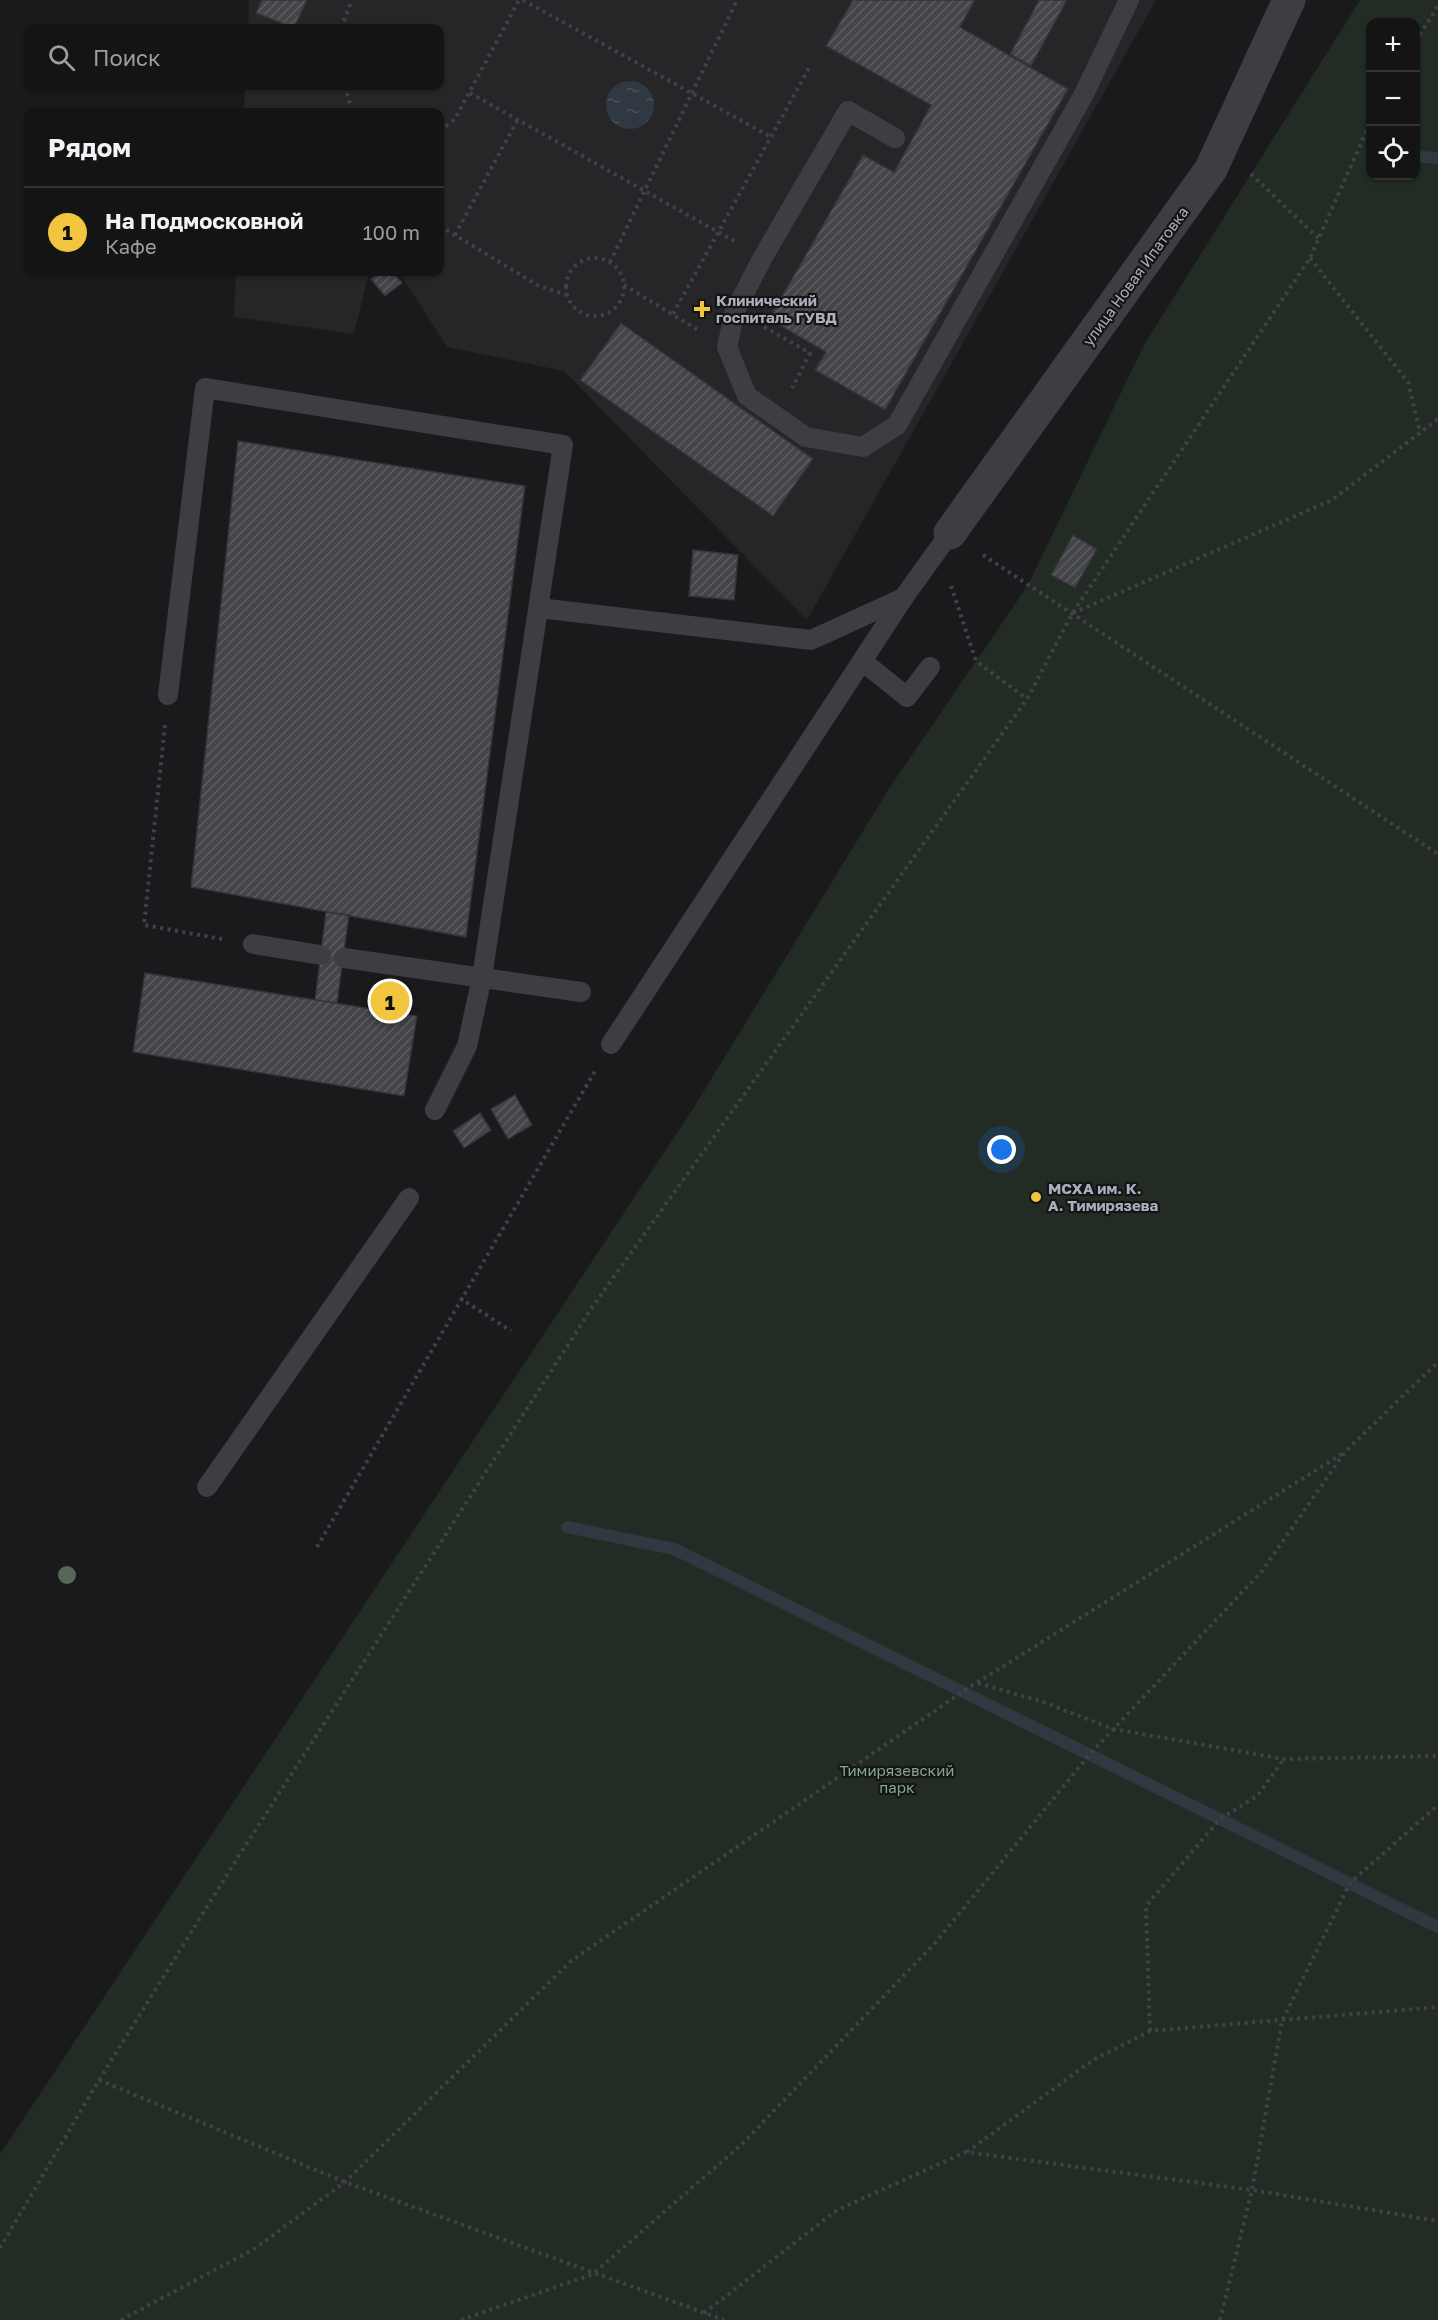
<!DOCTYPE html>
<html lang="ru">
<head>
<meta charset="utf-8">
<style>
	body { margin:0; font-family:"Golos Text",sans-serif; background:#1d1d1e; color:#f1f3f6 }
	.controls { position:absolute; right:18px; top:18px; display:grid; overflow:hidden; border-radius:12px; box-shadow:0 2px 4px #0004 }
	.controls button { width:54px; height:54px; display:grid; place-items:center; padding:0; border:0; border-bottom:2px solid #333334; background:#141415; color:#f1f3f6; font:30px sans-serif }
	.you { position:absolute; left:1002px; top:1150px; width:21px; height:21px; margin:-15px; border:4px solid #fff; border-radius:50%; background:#1a73e8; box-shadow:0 0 0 9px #1a73e833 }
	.badge { display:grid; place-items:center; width:39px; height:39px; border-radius:50%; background:#f1c53e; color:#111; font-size:20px; font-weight:700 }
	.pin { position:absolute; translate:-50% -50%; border:3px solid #fff; box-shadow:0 2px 6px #0006 }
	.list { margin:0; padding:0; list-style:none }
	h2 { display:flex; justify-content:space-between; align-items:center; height:78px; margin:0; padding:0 24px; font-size:26px }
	h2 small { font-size:20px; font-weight:400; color:#9d9ea0 }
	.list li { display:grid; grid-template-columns:39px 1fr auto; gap:18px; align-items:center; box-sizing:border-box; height:90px; padding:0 24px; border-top:2px solid #333334 }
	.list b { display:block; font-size:22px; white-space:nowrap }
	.list p { margin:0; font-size:20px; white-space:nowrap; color:#9d9ea0 }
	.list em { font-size:20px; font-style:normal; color:#9d9ea0 }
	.icon { flex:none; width:33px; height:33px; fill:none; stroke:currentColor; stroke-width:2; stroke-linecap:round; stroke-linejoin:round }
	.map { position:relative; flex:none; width:1438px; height:2320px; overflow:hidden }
	.search { position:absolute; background:#141415; box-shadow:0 2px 4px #0004; left:24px; top:24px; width:420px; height:66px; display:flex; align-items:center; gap:15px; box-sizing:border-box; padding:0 21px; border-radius:12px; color:#9d9ea0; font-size:22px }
	.panel { position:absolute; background:#141415; box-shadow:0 2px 4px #0004; left:24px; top:108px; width:420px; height:168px; border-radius:12px }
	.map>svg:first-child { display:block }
</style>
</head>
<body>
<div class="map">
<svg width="1438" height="2320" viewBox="0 0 1438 2320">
	<defs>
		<pattern id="water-ripples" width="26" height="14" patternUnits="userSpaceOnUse" patternTransform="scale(1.5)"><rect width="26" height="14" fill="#303841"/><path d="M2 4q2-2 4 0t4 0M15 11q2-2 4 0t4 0" fill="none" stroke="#4b525a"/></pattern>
		<pattern id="building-hatch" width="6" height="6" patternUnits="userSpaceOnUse" patternTransform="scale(1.5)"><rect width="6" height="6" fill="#444549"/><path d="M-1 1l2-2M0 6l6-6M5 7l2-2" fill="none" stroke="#5c5d61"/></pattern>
	</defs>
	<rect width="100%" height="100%" fill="#1a1a1c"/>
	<path fill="#262629" d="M249 0H1156L807 620 564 371 447 347 399 272H440V112H244L245 86H440V28H248Z
		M236 272H369L354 334 234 317Z"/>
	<path fill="#222b24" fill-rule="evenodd" d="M1360 0H1438V2320H0V2154L691 1112 890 787 1028 585 1144 345ZM1370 22H1416V176H1370Z"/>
	<path fill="url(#water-ripples)" d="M606 105a24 24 0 1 1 48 0a24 24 0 1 1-48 0Z"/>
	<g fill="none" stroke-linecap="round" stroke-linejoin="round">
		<path stroke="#303841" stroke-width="12" d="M1421 157 1438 158
			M567 1527 674 1549 1438 1927"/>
	</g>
	<path fill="url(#building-hatch)" stroke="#343438" stroke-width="1.5" d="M262 0H307L294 28 256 13Z
		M853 0H975L960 27 1068 89 885 410 815 370 826 352 769 319 863 155 894 172 931 105 826 46Z
		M1039 0H1067L1031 66 1010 54Z
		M380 272H393L402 283 385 296 371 279Z
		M621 323 813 459 773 516 580 380Z
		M238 441 525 486 466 937 191 887Z
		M1073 535 1097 549 1075 588 1051 575Z
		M693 550 738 555 734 600 689 596Z
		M326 912 349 915 337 1003 315 1000Z
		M145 973 417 1016 404 1096 133 1052Z
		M515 1095 532 1125 508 1139 491 1109Z
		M480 1113 491 1130 464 1148 453 1131Z"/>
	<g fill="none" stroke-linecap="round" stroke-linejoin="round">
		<path stroke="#414248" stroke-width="4" stroke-dasharray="3 4.5" stroke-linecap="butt" d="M523 0 771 137
			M341 28 352 0
			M1416 41 1438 6
			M345 86 352 112
			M470 93 736 242
			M440 131 455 119 519 0
			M1251 174 1318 238
			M440 226 539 286 567 295
			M455 235 518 119
			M1310 258 1408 382 1420 432
			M566 287a29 29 0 1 1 58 0a29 29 0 1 1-58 0Z
			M610 262 737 0
			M624 285 698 330
			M673 314 809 68
			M764 327 810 353 792 388
			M983 555 1438 854
			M951 586 976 661 1027 699
			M1073 613 1332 500 1438 419
			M165 725 144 925 222 939
			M460 1298 511 1331
			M317 1547 595 1071
			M978 1683 1043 1702 1113 1729 1284 1759 1438 1756
			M1150 2031 1146 1906 1220 1819 1257 1796 1284 1759
			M99 2080 345 2182 724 2320
			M967 2152 1093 2060 1150 2031 1438 2007
			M0 2248 99 2080 240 1854 593 1306 1027 699 1072 614 1310 258 1370 123
			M704 2313 837 2210 966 2152 1252 2190 1438 2221
			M121 2320 254 2249 345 2182 571 1961 962 1692 1345 1452
			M461 2320 593 2274 741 2145 935 1943 1090 1754 1262 1571 1345 1452 1438 1362
			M1220 2320 1252 2190 1282 2021 1350 1883 1438 1805"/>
		<path stroke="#3d3d43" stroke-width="20" d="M895 138 848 111 763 257 735 311 727 347 747 396 806 437 863 447 897 425 1083 96 1129 0
			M539 608 811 640 903 598
			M862 661 907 697 930 667
			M168 695 205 388 563 445 482 977 467 1046 435 1110
			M253 944 321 955
			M344 958 581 992
			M611 1044 904 597 950 533
			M207 1487 409 1198"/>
		<path stroke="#3d3d43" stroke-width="33" d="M950 533 1211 169 1289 0"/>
	</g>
	<circle fill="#546758" cx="67" cy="1575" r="9"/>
	<g fill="#f1c53e" stroke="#151517" stroke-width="2">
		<path d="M699 300h6v6h6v6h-6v6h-6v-6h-6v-6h6z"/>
		<circle cx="1036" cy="1197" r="6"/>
	</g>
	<g text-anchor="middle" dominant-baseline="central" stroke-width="4.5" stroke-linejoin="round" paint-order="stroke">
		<g font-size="15" fill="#adb0bc" stroke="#151517">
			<text transform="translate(1135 276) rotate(-54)">улица Новая Ипатовка</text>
		</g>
		<g font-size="15" font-weight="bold" fill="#adb0bc" stroke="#151517" text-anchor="start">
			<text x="716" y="300">Клинический<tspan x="716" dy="17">госпиталь ГУВД</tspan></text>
			<text x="1048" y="1188">МСХА им. К.<tspan x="1048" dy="17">А. Тимирязева</tspan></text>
		</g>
		<g font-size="15" fill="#84a689" stroke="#151517">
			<text x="897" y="1770">Тимирязевский<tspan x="897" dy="17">парк</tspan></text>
		</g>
	</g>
</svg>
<div class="controls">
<button>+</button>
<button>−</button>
<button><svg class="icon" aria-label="locate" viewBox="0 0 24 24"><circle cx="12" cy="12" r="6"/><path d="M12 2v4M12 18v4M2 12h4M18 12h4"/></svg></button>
</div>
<div class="you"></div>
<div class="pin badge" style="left:390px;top:1001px">1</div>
<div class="search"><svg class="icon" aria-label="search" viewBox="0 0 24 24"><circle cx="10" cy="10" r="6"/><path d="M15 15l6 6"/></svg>Поиск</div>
<section class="panel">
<h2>Рядом<small></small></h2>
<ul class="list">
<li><span class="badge">1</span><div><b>На Подмосковной</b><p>Кафе</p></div><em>100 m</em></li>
</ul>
</section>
</div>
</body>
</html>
